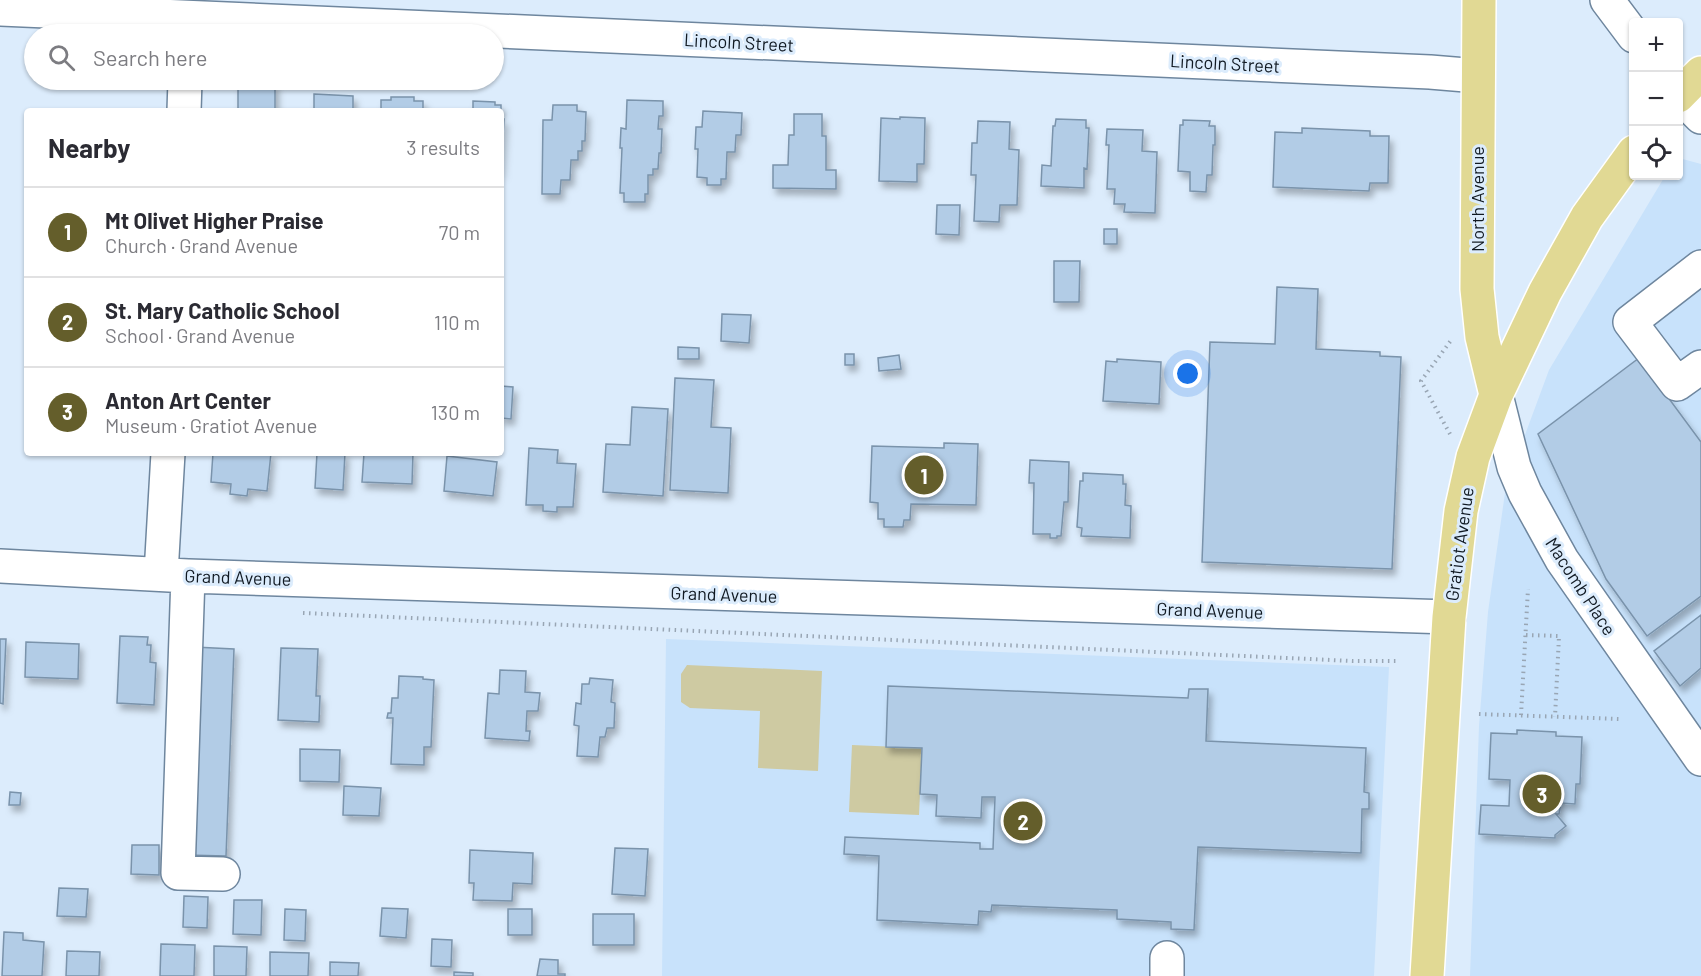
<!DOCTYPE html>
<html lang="en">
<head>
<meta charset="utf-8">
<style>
	body { margin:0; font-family:Barlow,sans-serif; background:#f7f7f7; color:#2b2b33 }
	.controls { position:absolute; right:18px; top:18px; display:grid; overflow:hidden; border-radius:6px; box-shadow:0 2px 4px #0004 }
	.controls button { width:54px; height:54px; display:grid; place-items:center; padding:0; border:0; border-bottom:2px solid #e1e1e2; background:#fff; color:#2b2b33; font:30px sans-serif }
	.you { position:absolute; left:1188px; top:374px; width:21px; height:21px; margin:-15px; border:4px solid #fff; border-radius:50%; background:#1a73e8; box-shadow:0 0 0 9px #1a73e833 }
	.badge { display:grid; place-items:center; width:39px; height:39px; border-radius:50%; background:#645e2b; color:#fff; font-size:20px; font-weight:700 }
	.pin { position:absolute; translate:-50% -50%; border:3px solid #fff; box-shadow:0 2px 6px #0006 }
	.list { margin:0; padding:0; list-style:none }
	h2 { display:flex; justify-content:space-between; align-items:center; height:78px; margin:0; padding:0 24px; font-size:26px }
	h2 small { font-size:20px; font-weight:400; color:#7c7c81 }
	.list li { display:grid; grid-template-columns:39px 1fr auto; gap:18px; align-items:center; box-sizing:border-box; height:90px; padding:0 24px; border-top:2px solid #e1e1e2 }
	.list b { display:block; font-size:22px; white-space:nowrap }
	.list p { margin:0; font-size:20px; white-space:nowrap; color:#7c7c81 }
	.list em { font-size:20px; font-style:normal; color:#7c7c81 }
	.icon { flex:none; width:33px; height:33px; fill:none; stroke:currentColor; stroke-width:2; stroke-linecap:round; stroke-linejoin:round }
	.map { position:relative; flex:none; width:1701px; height:976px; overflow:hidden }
	.search { position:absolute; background:#fff; box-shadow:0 2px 4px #0004; left:24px; top:24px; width:480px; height:66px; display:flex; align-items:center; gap:15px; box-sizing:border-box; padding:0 21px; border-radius:33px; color:#7c7c81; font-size:22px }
	.panel { position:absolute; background:#fff; box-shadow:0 2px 4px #0004; left:24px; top:108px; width:480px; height:348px; border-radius:6px }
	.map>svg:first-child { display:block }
</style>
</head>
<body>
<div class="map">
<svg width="1701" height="976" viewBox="0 0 1701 976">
	<defs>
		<filter id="shadow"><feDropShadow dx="3.5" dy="6" stdDeviation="3" flood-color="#0004"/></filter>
	</defs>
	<rect width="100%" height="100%" fill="#dcecfc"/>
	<path fill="#c8e2fb" d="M1679 158 1701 164V976H1470L1479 726 1488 612 1506 486 1549 370 1665 176H1678Z
		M666 639 1389 667 1374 976H662Z"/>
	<path fill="#cecaa2" d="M687 665 822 671 818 771 758 768 760 711 690 708 681 702V674Z
		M852 745 922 748 919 815 849 812Z"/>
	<path fill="#b2cce6" stroke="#7a93ab" stroke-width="1.5" filter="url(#shadow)" d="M238 83 275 84V111H279H238Z
		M314 94 353 96V111H314Z
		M391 97H414V101H423V111H381V100H391Z
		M627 100 663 101V116H659L658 129H662L661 153H659L658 169H653V175H648V194H645V202H624V193H620L622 148H620L621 128 626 129Z
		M473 101 495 102V105H501V111H473Z
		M553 105H577V111L586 112 585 141H582V151H578V160H571L570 180H561L560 194H542L543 120H552Z
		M703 111 742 113 741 135H736L735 152H727L726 179H721V185H707V178L697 177 698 149H695L696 127H702Z
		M794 114H822V136H826V170H836V189L773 188V165H788L789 135H794Z
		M900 117 925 118 924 164H917V182L879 181 881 118 900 119Z
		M501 119H504L501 173Z
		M1056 119 1086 120V128H1089L1087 169 1084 168V188L1041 186 1042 165 1051 166 1053 126H1055Z
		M1183 120 1210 121 1209 126H1215V145H1213L1212 175H1207L1206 192 1190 191V172L1178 171 1180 125H1183Z
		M978 121 1010 122 1009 149 1019 150 1017 205H1000L999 222 974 221 976 175H971L972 143H977Z
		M1302 128 1370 131V136H1389L1388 183H1370L1369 191 1273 187 1275 132 1302 133Z
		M1107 129 1143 130 1142 151 1157 152 1155 213 1124 212 1125 204H1114L1115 189H1107L1109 145H1106Z
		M937 205H960L959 235 936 234Z
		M1104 229H1117V244H1104Z
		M1054 261H1080L1079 302H1054Z
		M1277 287 1318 289 1316 349 1380 352V356L1401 357 1392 569 1202 562 1210 342 1275 344Z
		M722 314 751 315 749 343 721 341Z
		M678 347 699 348V359H678Z
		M845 354H854V365H845Z
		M899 355 901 369 879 371 878 358Z
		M1639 358 1701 442V596L1647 636 1606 579 1538 434Z
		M1117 359 1161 362 1159 404 1103 401 1106 361 1117 362Z
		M675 378 714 380 711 427 731 428 728 493 670 490Z
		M501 386 513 387 511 419 501 418Z
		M632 407 668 409 663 496 603 492 606 444 630 445Z
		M944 443 978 444 976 505 911 504 910 520H904L903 527H884V519H878V503L870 502 872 446 944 448Z
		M529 448 558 450 557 463 576 464 573 507H557V512L543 511V505H526Z
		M213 453H271L267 491 248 489 247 496 230 494 231 484 211 482Z
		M317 453H345L343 490 315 488Z
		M364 453H413L412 484 362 482Z
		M447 456 497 462 493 496 444 491Z
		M1030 460 1069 462 1068 502H1064L1061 536H1057V538H1050V534H1033L1034 483H1029Z
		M1083 473 1123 475V484H1126L1125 505 1131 506 1130 538 1081 536 1082 528 1077 527 1080 481H1083Z
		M1701 615V668L1680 686 1654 651Z
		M120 636 148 637 147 645H151L150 662 156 663 154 705 117 703Z
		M0 639H6L3 704 0 703Z
		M26 642 79 644 78 679 25 677Z
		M194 647 234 649 226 856 186 855Z
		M281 648 318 649 316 696H320L319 722 278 720Z
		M500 670 526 671 525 692 540 693 538 711H527L526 731H530L529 741 485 738 488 693 499 694Z
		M399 676 423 677V679L434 680 431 747H424V765L391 764 393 718H387L388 713H391L392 698H398Z
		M590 678 613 680 611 702 615 703 614 728H607L605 737H600L598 757 577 756 579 726 574 725 576 703 581 704 582 684H589Z
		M888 686 1188 698 1189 689H1208L1206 741 1366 748 1364 792 1369 793V809H1362L1361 853 1198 847 1194 930 1171 929V922L1117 919V910L992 905 991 912 979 911 978 925 877 920 879 856 844 854 845 837 980 843V849H993L995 797H982L981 818 936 816 937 795 920 794 922 748 886 747Z
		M1517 730 1556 732V736L1582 737 1580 784H1576L1575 804 1561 803 1559 814H1556L1566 826 1555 835V838L1479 834 1481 805 1509 806 1510 780 1489 779 1491 733 1517 734Z
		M300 749 340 750 339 782 300 781Z
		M344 786 381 788 379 816 343 815Z
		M10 792 21 793 20 805H9Z
		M132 845H159V875L131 874Z
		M615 848 648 849 645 896 612 894Z
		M470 850 533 853 532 884 513 883 512 901 473 900 474 883H469Z
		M59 888 88 889 86 917 57 916Z
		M184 896 208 897 207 928 183 927Z
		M234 900H262L261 935 233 934Z
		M382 908 408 909 406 938 380 936Z
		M285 909 306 910 305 941 284 940Z
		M508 909H532V935H508Z
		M593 914H634V945H593Z
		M4 932 23 933V940L44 942 42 976H2Z
		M432 939 452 940 451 967 431 966Z
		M161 944 195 945 194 976H160Z
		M214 946 247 947 246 976H214Z
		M67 951 100 952 99 976H66Z
		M270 952 309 953 308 976H270Z
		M540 959 558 960V974H565V976H537Z
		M330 962 359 963 358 976H330Z
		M454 972 473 973V976H454Z"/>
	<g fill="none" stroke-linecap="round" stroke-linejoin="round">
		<g stroke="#6e869e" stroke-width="36">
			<path id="minor" d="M1607 0 1634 36
				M0 9 1430 72 1478 76
				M1678 94 1701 117
				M184 111 185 80
				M1701 267 1630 322 1677 384 1701 367
				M1496 395 1514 467 1525 493 1562 560 1701 759
				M0 566 188 576 1449 617
				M161 574 168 453
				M188 576 178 873 223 874
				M1167 976V958"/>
		</g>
		<g stroke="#fff" stroke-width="36">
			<path id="major" d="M1479 0 1477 289 1482 337 1496 395
				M1678 96 1701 73
				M1427 976 1449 617 1461 511 1473 457 1496 395 1545 292 1587 217 1634 152"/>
		</g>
		<path stroke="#99a6b4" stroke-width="4" stroke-dasharray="1.5 4.5" stroke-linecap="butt" d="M1450 434 1421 381 1452 339
			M303 613 1353 661H1398
			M1526 635 1559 636 1555 717
			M1479 714 1620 719
			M1521 715 1528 589"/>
		<use href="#minor" stroke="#fff" stroke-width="33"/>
		<use href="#major" stroke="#e1d994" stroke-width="33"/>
	</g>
	<g text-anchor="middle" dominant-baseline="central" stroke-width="6" stroke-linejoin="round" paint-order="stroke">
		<g font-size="18" fill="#101922" stroke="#dcecfc">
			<text transform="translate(739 42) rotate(3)">Lincoln Street</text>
			<text transform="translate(1225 63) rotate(3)">Lincoln Street</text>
			<text transform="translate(1477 199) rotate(-90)">North Avenue</text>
			<text transform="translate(1459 544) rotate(-82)">Gratiot Avenue</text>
			<text transform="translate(238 577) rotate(2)">Grand Avenue</text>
			<text transform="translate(1581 586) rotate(57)">Macomb Place</text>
			<text transform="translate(724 594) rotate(2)">Grand Avenue</text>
			<text transform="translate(1210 610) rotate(2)">Grand Avenue</text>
		</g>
	</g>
</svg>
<div class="controls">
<button>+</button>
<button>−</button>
<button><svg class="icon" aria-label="locate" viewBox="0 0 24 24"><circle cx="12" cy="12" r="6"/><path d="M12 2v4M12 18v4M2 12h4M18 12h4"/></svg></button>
</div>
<div class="you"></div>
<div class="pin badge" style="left:924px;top:475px">1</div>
<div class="pin badge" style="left:1023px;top:821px">2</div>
<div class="pin badge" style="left:1542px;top:794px">3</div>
<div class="search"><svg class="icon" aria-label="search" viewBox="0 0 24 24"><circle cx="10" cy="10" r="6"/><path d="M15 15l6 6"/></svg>Search here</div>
<section class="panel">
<h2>Nearby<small>3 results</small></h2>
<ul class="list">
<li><span class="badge">1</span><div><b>Mt Olivet Higher Praise</b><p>Church · Grand Avenue</p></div><em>70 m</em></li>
<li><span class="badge">2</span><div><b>St. Mary Catholic School</b><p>School · Grand Avenue</p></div><em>110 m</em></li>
<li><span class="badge">3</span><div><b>Anton Art Center</b><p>Museum · Gratiot Avenue</p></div><em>130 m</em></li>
</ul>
</section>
</div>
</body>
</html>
